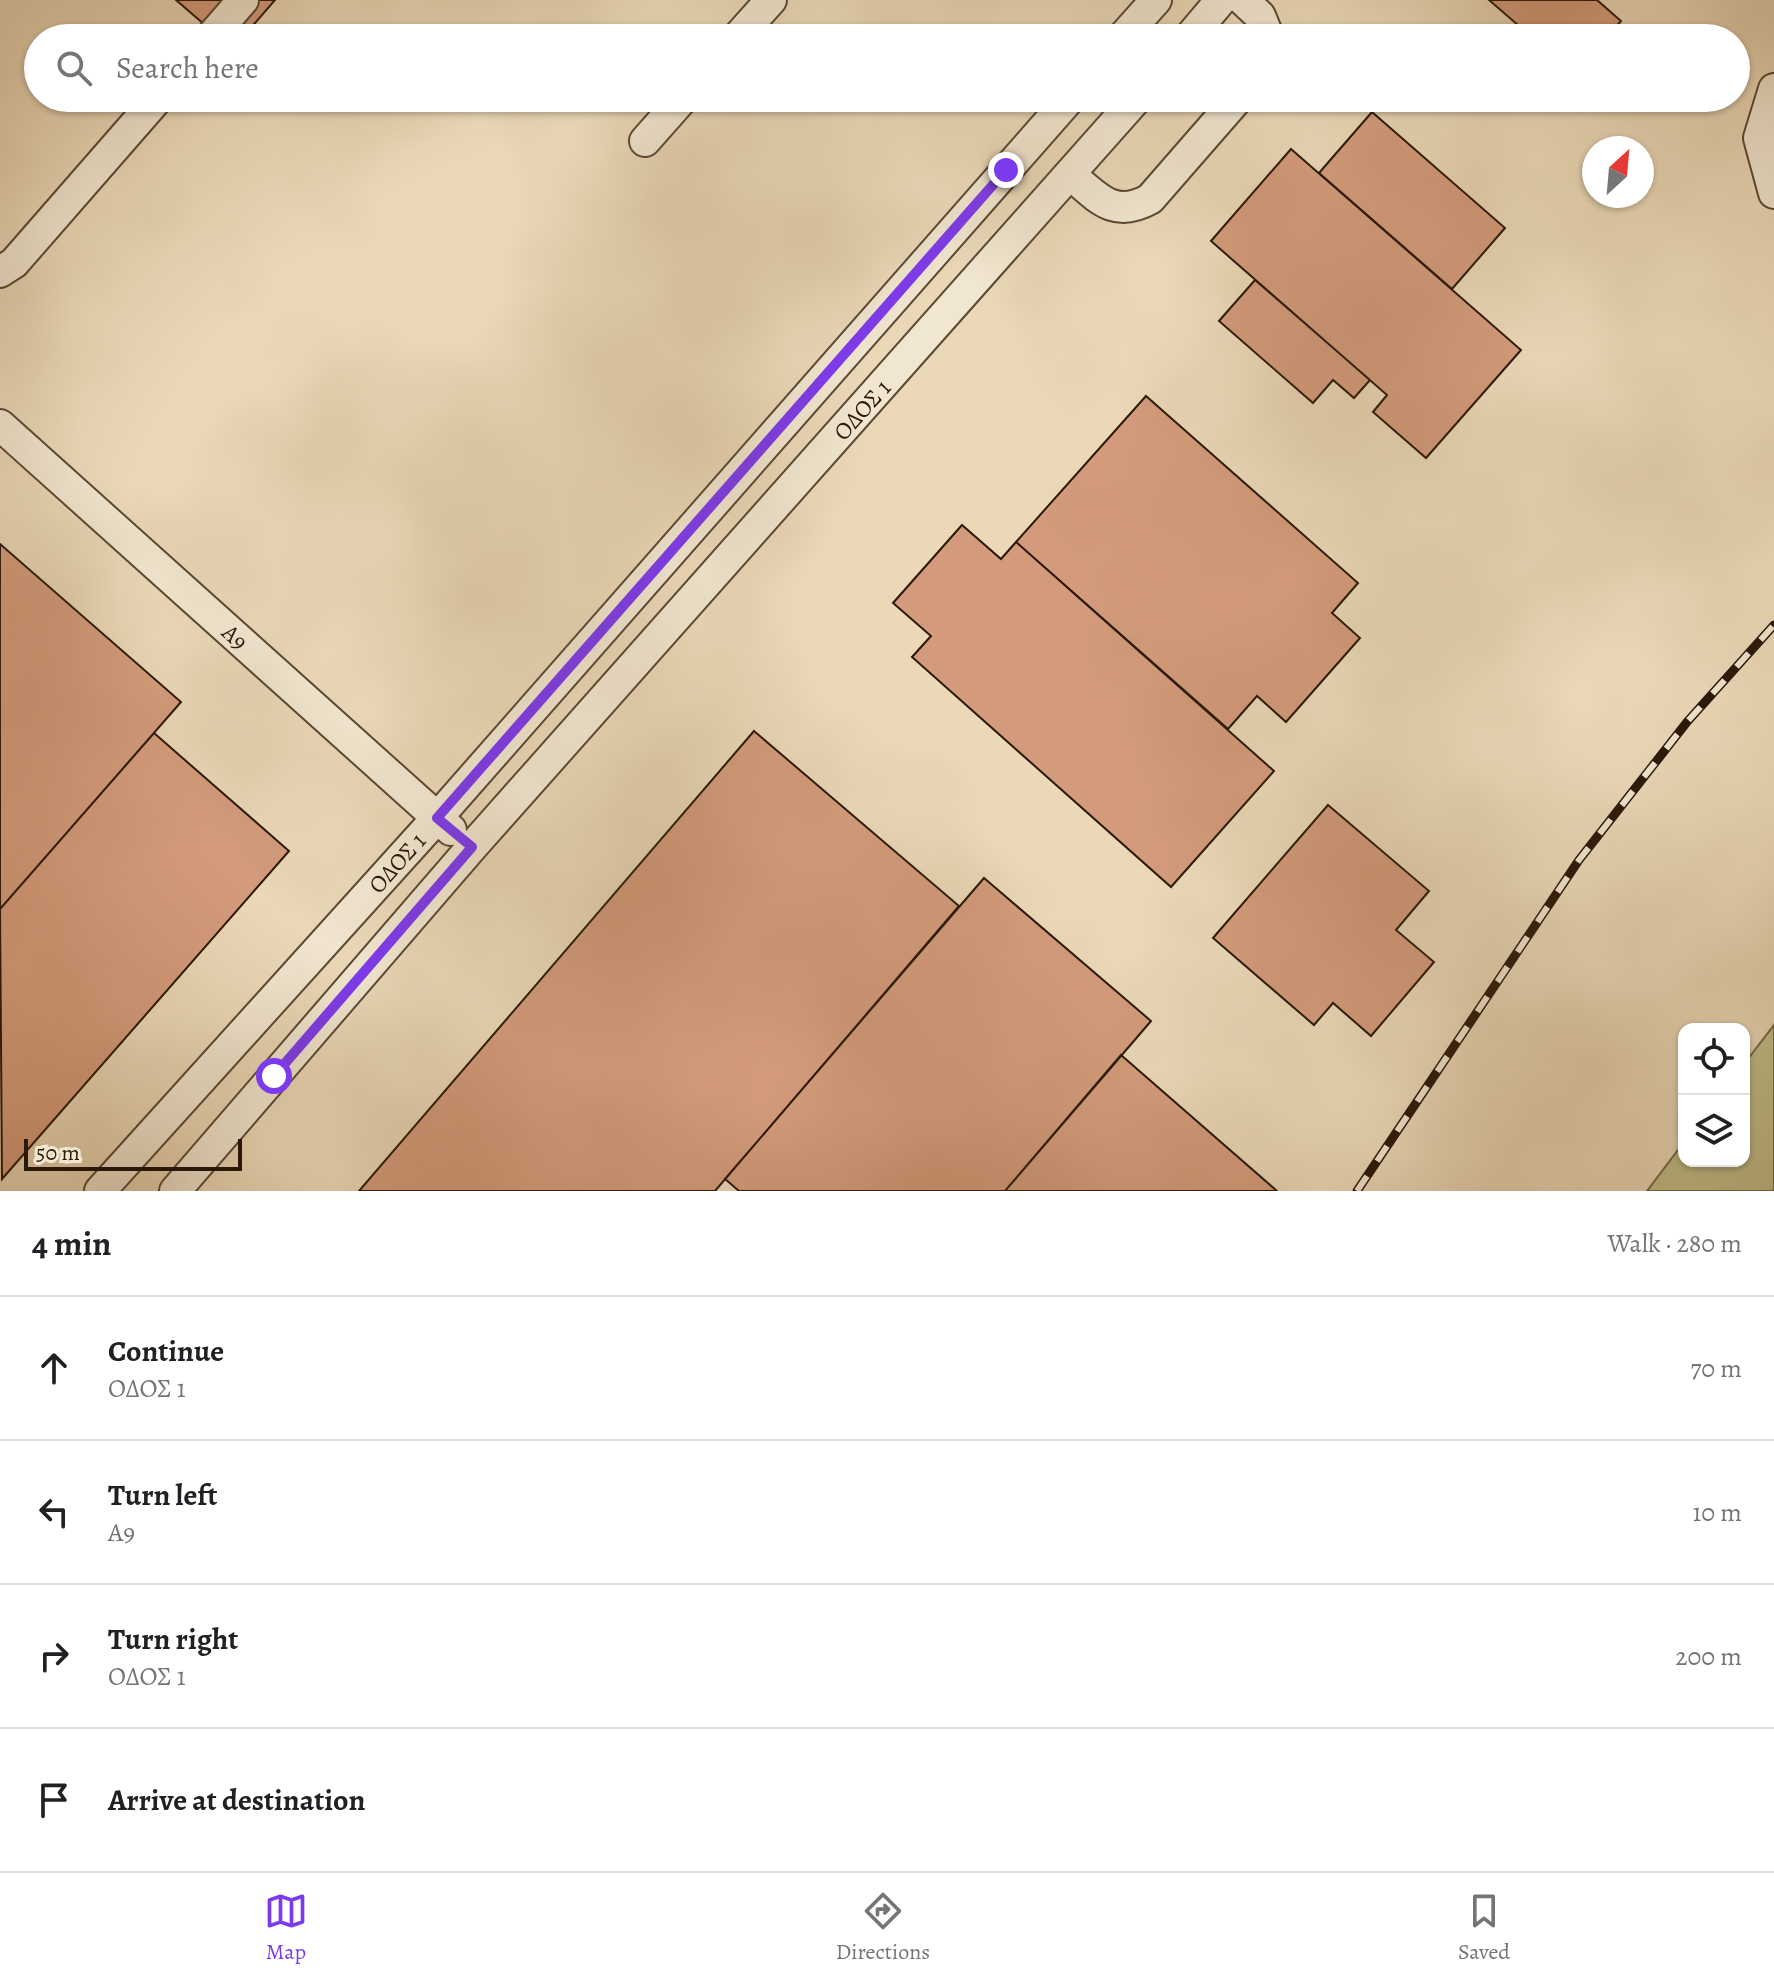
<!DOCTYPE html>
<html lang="en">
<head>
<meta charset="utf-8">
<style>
	body { margin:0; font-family:Alegreya,serif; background:#f2f2f2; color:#202124 }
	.controls { position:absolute; right:24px; bottom:24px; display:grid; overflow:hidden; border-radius:16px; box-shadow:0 2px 6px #0004 }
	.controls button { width:72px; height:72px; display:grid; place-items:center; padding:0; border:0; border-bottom:2px solid #e0e0e0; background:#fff; color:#202124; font:40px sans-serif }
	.compass { position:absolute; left:1582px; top:136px; width:72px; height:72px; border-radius:50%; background:#fff; box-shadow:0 2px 6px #0004; rotate:26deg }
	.scale { position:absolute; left:24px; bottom:20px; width:218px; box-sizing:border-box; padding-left:8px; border:4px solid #2a1809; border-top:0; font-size:22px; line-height:28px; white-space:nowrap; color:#2a1809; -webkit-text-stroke:6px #f1e6d0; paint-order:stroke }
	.stop { position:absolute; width:24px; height:24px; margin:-18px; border:6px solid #7c3aed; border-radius:50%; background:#fff }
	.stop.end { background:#7c3aed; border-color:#fff; box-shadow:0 2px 8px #0008 }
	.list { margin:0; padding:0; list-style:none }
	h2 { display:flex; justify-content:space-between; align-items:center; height:104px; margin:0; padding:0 32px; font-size:34px }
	h2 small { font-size:26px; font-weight:400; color:#757577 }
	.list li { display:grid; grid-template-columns:52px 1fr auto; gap:24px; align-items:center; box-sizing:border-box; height:144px; padding:0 32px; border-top:2px solid #e0e0e0 }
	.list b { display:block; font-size:30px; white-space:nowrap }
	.list p { margin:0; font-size:26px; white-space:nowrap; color:#757577 }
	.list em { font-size:26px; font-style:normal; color:#757577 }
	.icon { flex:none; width:44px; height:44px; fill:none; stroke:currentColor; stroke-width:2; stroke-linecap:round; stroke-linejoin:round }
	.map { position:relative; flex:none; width:1774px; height:1191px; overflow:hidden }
	.search { position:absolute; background:#fff; box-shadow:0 2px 6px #0004; left:24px; right:24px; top:24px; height:88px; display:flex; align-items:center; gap:20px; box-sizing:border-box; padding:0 28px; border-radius:44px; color:#757577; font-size:30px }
	.sheet { height:680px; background:#fff }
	nav { display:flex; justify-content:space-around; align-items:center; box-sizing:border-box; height:112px; border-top:2px solid #e0e0e0; background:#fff; font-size:22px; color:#757577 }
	nav a { display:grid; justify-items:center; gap:4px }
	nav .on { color:#7c3aed }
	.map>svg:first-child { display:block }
</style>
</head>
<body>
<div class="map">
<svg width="1774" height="1191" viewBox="0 0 1774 1191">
	<rect width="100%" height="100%" fill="#ead8b7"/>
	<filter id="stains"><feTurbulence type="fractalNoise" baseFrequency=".0025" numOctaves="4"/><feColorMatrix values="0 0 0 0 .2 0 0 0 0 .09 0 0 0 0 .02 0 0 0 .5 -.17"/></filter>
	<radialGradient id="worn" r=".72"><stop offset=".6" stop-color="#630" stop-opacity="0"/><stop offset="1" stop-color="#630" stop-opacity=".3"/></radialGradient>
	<path fill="#bfbc89" stroke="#746a49" stroke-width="2" d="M1774 1025V1191H1647L1684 1142V1161H1744V1064Z"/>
	<path fill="#d39b7b" stroke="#2a1809" stroke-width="2" d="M176 0H275L242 38H220Z
		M1489 0H1597L1621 21 1606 38H1533Z
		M1372 112 1505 228 1452 289 1319 173Z
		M1291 149 1521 350 1426 458 1373 412 1387 395 1211 241Z
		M1255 280 1370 380 1354 398 1333 380 1313 403 1219 321Z
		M1146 396 1358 583 1332 613 1360 638 1286 722 1257 696 1228 729 1016 542Z
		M962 525 1001 559 1016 542 1274 771 1171 887 912 657 931 636 893 603Z
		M0 544 181 702 0 909Z
		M754 731 959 906 715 1191H359Z
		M154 733 289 851 2 1179 0 909Z
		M1328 805 1429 891 1396 930 1434 962 1371 1036 1333 1003 1314 1025 1213 938Z
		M984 878 1151 1021 1005 1191H739L725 1179Z
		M1121 1055 1277 1191H1005Z"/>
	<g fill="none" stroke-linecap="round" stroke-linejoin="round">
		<g stroke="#5a4834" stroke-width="34">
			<path id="minor" d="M1243 0 1260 16 1269 38
				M210 38 243 0
				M737 38 771 0
				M1122 38 1156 0
				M1189 38 1221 0
				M1774 89 1759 138 1774 193
				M645 141 683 98
				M1071 175C1098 198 1114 219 1150 199L1238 98
				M0 272 14 263 158 98
				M0 425 451 830
				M100 1191 437 818 1070 98
				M175 1191 472 847 1137 98"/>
		</g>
		<use href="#minor" stroke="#f1e6d0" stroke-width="30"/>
		<g stroke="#2a1809" stroke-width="9">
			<path id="rail" d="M1357 1191 1579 860 1687 722 1774 625"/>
		</g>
		<use href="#rail" stroke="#f1e6d0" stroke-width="6" stroke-dasharray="18" stroke-linecap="butt"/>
	</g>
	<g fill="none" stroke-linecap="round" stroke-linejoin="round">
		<path stroke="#7c3aed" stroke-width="10" d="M274 1076 472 847 437 818 1006 170"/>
	</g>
	<g text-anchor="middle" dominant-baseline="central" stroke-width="6" stroke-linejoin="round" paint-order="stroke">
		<g font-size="24" fill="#2a1809" stroke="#f1e6d0">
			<text transform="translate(862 410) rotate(-48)">ΟΔΟΣ 1</text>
			<text transform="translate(235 637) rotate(42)">Α9</text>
			<text transform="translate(397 863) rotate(-48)">ΟΔΟΣ 1</text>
		</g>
	</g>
	<rect width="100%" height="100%" filter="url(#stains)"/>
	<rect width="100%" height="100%" fill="url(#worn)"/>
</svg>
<div class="controls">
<button><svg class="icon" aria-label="locate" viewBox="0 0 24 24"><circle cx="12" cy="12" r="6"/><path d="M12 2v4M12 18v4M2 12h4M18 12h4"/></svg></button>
<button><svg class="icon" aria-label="layers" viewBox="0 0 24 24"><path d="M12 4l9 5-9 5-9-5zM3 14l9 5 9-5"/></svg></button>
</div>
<svg class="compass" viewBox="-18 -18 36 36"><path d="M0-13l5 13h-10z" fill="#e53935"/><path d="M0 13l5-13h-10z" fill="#757577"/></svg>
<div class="scale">50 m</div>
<div class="stop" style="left:274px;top:1076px"></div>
<div class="stop end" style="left:1006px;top:170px"></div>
<div class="search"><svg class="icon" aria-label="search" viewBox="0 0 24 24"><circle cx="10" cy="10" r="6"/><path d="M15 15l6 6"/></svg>Search here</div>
</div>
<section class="sheet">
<h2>4 min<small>Walk · 280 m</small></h2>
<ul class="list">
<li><svg class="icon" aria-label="ahead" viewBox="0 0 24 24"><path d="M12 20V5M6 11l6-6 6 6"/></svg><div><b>Continue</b><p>ΟΔΟΣ 1</p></div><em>70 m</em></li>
<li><svg class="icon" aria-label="left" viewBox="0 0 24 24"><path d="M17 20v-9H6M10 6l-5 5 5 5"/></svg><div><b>Turn left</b><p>Α9</p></div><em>10 m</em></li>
<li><svg class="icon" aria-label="right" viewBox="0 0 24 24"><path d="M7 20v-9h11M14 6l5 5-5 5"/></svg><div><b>Turn right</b><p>ΟΔΟΣ 1</p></div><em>200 m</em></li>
<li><svg class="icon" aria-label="arrive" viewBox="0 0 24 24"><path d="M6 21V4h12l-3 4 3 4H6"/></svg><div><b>Arrive at destination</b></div></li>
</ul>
</section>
<nav>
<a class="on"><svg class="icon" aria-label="map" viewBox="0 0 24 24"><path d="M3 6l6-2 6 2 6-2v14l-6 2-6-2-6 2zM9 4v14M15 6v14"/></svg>Map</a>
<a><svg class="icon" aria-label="directions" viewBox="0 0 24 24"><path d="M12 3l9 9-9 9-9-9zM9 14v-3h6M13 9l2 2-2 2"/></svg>Directions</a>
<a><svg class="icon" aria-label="saved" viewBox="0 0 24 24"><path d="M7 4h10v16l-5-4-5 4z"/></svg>Saved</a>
</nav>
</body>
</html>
